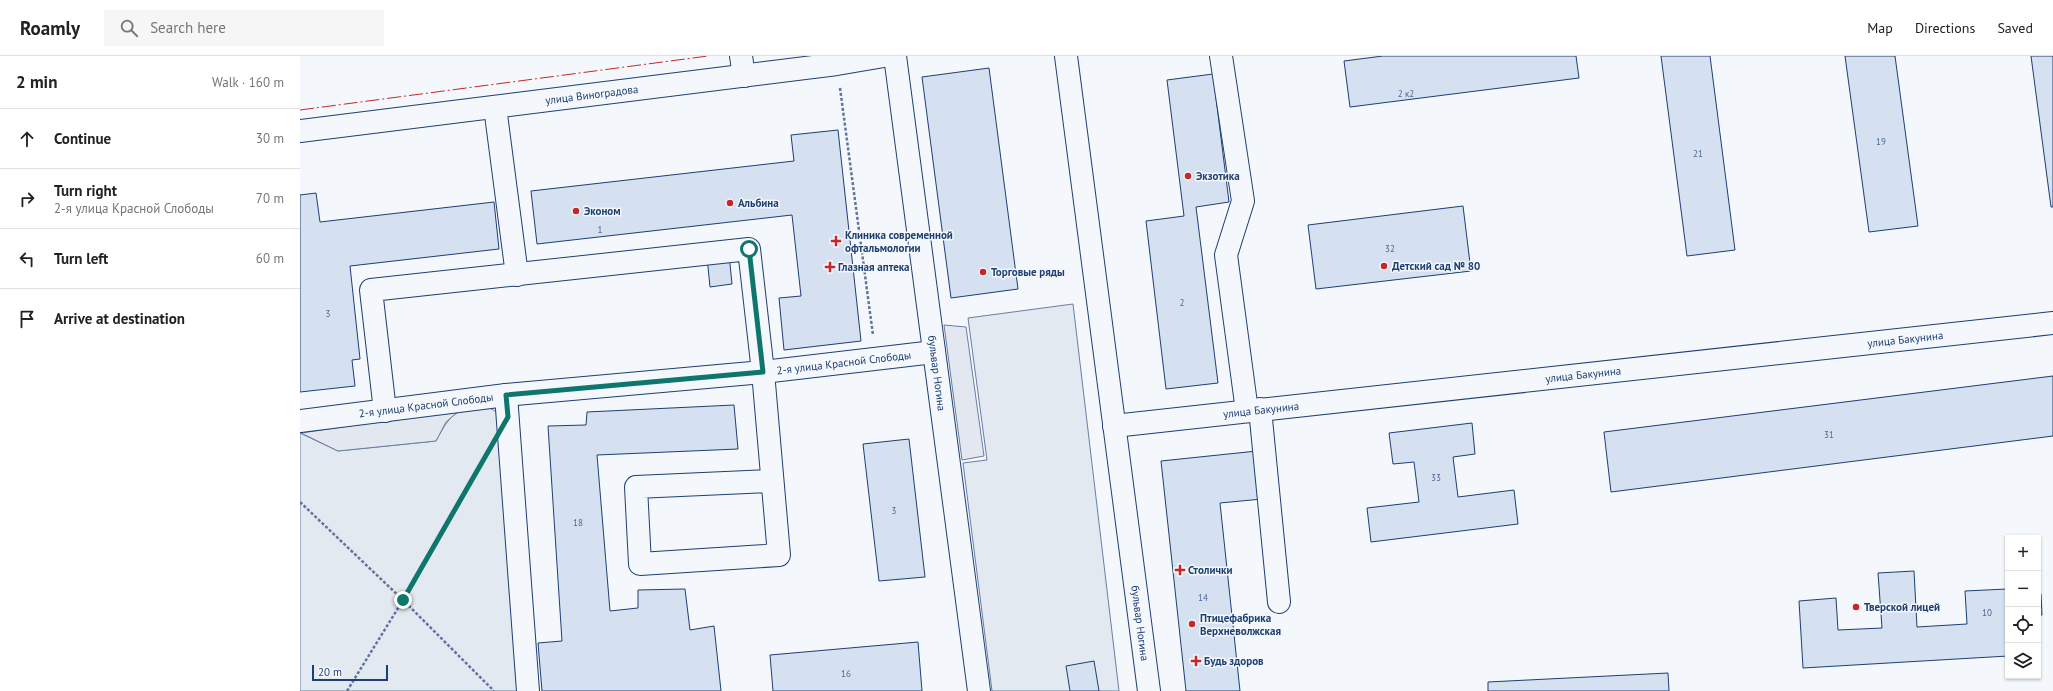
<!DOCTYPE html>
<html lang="en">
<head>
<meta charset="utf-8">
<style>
	body { margin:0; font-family:"PT Sans",sans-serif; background:#f6f6f6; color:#222 }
	.controls { position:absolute; right:12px; bottom:12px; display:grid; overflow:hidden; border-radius:0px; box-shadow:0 1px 3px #0004 }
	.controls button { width:36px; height:36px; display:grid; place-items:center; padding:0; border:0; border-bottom:1px solid #e0e0e0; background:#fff; color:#222; font:20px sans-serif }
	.scale { position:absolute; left:12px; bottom:10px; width:76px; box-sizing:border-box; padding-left:4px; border:2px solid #1d3f73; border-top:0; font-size:11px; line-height:14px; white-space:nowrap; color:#1d3f73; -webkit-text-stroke:3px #f4f7fb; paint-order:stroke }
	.stop { position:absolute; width:12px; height:12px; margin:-9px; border:3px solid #0f766e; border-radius:50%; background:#fff }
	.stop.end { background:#0f766e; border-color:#fff; box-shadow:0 1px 4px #0008 }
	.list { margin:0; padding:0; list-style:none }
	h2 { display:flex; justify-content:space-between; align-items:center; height:52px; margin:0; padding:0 16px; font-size:17px }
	h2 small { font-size:13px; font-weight:400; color:#767676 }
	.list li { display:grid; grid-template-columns:26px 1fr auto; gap:12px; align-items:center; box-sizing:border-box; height:60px; padding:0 16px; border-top:1px solid #e0e0e0 }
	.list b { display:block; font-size:15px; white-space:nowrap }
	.list p { margin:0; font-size:13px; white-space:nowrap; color:#767676 }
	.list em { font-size:13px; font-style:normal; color:#767676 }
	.icon { flex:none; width:22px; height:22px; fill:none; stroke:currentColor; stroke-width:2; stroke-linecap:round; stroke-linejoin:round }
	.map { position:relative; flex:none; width:1753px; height:635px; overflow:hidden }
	header { display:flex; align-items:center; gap:24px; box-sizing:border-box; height:56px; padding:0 20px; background:#fff; border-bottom:1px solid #e0e0e0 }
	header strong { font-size:19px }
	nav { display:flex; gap:22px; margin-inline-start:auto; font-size:14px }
	.search { width:280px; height:36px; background:#f6f6f6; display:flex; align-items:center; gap:10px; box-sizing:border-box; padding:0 14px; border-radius:0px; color:#767676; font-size:15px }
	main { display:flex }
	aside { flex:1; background:#fff }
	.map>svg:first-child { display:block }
</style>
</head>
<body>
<header>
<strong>Roamly</strong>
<div class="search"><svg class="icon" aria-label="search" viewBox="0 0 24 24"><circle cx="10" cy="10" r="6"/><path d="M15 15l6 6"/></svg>Search here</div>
<nav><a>Map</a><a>Directions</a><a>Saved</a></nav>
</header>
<main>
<aside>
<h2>2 min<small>Walk · 160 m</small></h2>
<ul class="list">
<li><svg class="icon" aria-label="ahead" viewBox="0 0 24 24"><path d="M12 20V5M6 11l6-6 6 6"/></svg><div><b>Continue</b></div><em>30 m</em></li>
<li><svg class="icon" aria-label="right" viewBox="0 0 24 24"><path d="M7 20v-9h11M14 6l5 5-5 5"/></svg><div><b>Turn right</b><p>2-я улица Красной Слободы</p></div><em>70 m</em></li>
<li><svg class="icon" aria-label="left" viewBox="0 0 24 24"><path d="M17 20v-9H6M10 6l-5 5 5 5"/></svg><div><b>Turn left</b></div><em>60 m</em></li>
<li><svg class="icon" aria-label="arrive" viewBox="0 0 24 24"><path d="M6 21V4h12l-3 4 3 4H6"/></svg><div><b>Arrive at destination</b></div></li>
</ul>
</aside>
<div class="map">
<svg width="1753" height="635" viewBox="0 0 1753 635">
	<rect width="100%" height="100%" fill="#f4f7fb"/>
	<path fill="#e3e9f0" stroke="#687fa3" d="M773 248 819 635H692L663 407 687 404 668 262Z
		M184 349 197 356 222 635H0V377L38 395 136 385C151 357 154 355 184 349Z"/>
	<path fill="#e3e8f0" stroke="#687fa3" d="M644 269 666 271 684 400 662 404Z
		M160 354 146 366 136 385 38 395 1 377Z"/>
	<path fill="#d5e0f0" stroke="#1d3f73" d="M1083 0H1276L1279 22 1050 51 1044 5Z
		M1361 0H1410L1435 194 1387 200Z
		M1545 0H1595L1618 170 1569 176Z
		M1731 0H1753V151H1751Z
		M689 12 718 233 651 242 622 21Z
		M913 18 929 146 896 151 918 327 866 333 846 165 884 160 867 24Z
		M538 74 561 285 484 294 479 242 501 240 492 159 237 188 231 135 494 105 491 79Z
		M16 137 20 166 194 146 199 193 50 210 60 303 52 304 55 330 0 336V139Z
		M1163 150 1171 215 1016 233 1008 169Z
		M429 198 432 228 410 231 407 201Z
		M1753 320V380L1311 436 1304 376Z
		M434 349 438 393 297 399 310 555 338 552V534L385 533 390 574 414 570 421 635H242L238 587 262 585 248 370 286 369 287 356Z
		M1172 367 1175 398 1153 401 1158 441 1214 434 1218 468 1071 486 1067 452 1119 446 1114 406 1093 408 1089 377Z
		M609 383 625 521 579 525 563 388Z
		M957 395 962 443 920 447 940 635H886L861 405Z
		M1614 515 1617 571 1667 568 1665 535 1707 533 1708 600 1503 612 1499 545 1536 542 1538 574 1582 572 1578 517Z
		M1738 538H1741L1742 559H1738Z
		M618 586 622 635H473L470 599Z
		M794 605 799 635H770L766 610Z
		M1368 617 1369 635H1188V626Z"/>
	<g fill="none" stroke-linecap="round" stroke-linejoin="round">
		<g stroke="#1d3f73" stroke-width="24">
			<g id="minor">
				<path d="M441 0 444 20"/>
				<path id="s1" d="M595 0 679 635"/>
				<path id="s2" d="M766 0 849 635"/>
				<path d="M921 0 943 145 926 199 947 355"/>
				<path d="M195 51 217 219"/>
				<path id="s3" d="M0 75 537 8 584 0"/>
				<path d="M206 339 228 635"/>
				<path d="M960 353 979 546"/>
				<path d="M85 355 71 234 449 193 463 316 479 499 340 508 336 431 472 425"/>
				<path id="s4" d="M0 365 206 339 463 316 634 296"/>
				<path id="s5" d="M814 370 1753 267"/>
			</g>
		</g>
		<path stroke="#5e769c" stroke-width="2.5" stroke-dasharray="3 2" stroke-linecap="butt" d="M540 32 573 279
			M0 446 103 544 194 635
			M47 635 103 544 186 399"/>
		<use href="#minor" stroke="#f4f7fb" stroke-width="22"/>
		<path stroke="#c62828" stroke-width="1" stroke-dasharray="14 3 2 3" stroke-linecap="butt" d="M0 54 408 0"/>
	</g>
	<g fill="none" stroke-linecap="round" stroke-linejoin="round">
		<path stroke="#0f766e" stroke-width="5" d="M103 544 208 361 206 339 463 316 449 193"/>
	</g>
	<g fill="#c62828" stroke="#f4f7fb" stroke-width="1.5">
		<circle cx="888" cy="120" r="4"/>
		<circle cx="430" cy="147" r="4"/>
		<circle cx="276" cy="155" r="4"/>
		<path d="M534 179h4v4h4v4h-4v4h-4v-4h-4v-4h4z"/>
		<circle cx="1084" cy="210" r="4"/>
		<path d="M528 205h4v4h4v4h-4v4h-4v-4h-4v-4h4z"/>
		<circle cx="683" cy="216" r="4"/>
		<path d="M878 508h4v4h4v4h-4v4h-4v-4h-4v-4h4z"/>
		<circle cx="1556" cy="551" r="4"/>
		<circle cx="892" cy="568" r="4"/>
		<path d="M894 599h4v4h4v4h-4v4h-4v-4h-4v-4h4z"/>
	</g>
	<g text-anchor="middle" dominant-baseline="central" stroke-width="3" stroke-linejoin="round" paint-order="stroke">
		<g font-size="9" fill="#4b6792">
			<text x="1106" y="37">2 к2</text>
			<text x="1581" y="85">19</text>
			<text x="1398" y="97">21</text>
			<text x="300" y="173">1</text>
			<text x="1090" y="192">32</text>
			<text x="882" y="246">2</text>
			<text x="28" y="257">3</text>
			<text x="1529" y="378">31</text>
			<text x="1136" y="421">33</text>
			<text x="594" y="454">3</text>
			<text x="278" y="466">18</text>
			<text x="903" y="541">14</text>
			<text x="1687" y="556">10</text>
			<text x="546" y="617">16</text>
		</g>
		<g font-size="11" fill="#1d3f73" stroke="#f4f7fb">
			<text stroke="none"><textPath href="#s3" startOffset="294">улица Виноградова</textPath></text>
			<text stroke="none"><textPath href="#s5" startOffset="796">улица Бакунина</textPath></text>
			<text stroke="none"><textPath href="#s4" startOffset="547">2-я улица Красной Слободы</textPath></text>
			<text stroke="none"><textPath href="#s1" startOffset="320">бульвар Ногина</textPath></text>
			<text stroke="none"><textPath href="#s5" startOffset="472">улица Бакунина</textPath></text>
			<text stroke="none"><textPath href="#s4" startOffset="127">2-я улица Красной Слободы</textPath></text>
			<text stroke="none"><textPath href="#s5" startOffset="148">улица Бакунина</textPath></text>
			<text stroke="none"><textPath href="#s2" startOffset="572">бульвар Ногина</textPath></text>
		</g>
		<g font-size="11" font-weight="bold" fill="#1d3f73" stroke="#f4f7fb" text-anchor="start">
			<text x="896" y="120">Экзотика</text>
			<text x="438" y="147">Альбина</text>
			<text x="284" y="155">Эконом</text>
			<text x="545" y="179">Клиника современной<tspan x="545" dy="13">офтальмологии</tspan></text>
			<text x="1092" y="210">Детский сад № 80</text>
			<text x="538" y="211">Глазная аптека</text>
			<text x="691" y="216">Торговые ряды</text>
			<text x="888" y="514">Столички</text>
			<text x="1564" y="551">Тверской лицей</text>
			<text x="900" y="562">Птицефабрика<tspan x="900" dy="13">Верхневолжская</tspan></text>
			<text x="904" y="605">Будь здоров</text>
		</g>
	</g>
</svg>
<div class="controls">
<button>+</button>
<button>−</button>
<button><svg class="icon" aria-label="locate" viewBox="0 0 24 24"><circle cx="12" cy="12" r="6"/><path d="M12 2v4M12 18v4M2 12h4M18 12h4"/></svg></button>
<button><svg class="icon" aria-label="layers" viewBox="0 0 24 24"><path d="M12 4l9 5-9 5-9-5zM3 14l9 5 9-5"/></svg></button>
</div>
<div class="scale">20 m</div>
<div class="stop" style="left:449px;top:193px"></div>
<div class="stop end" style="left:103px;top:544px"></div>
</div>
</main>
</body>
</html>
